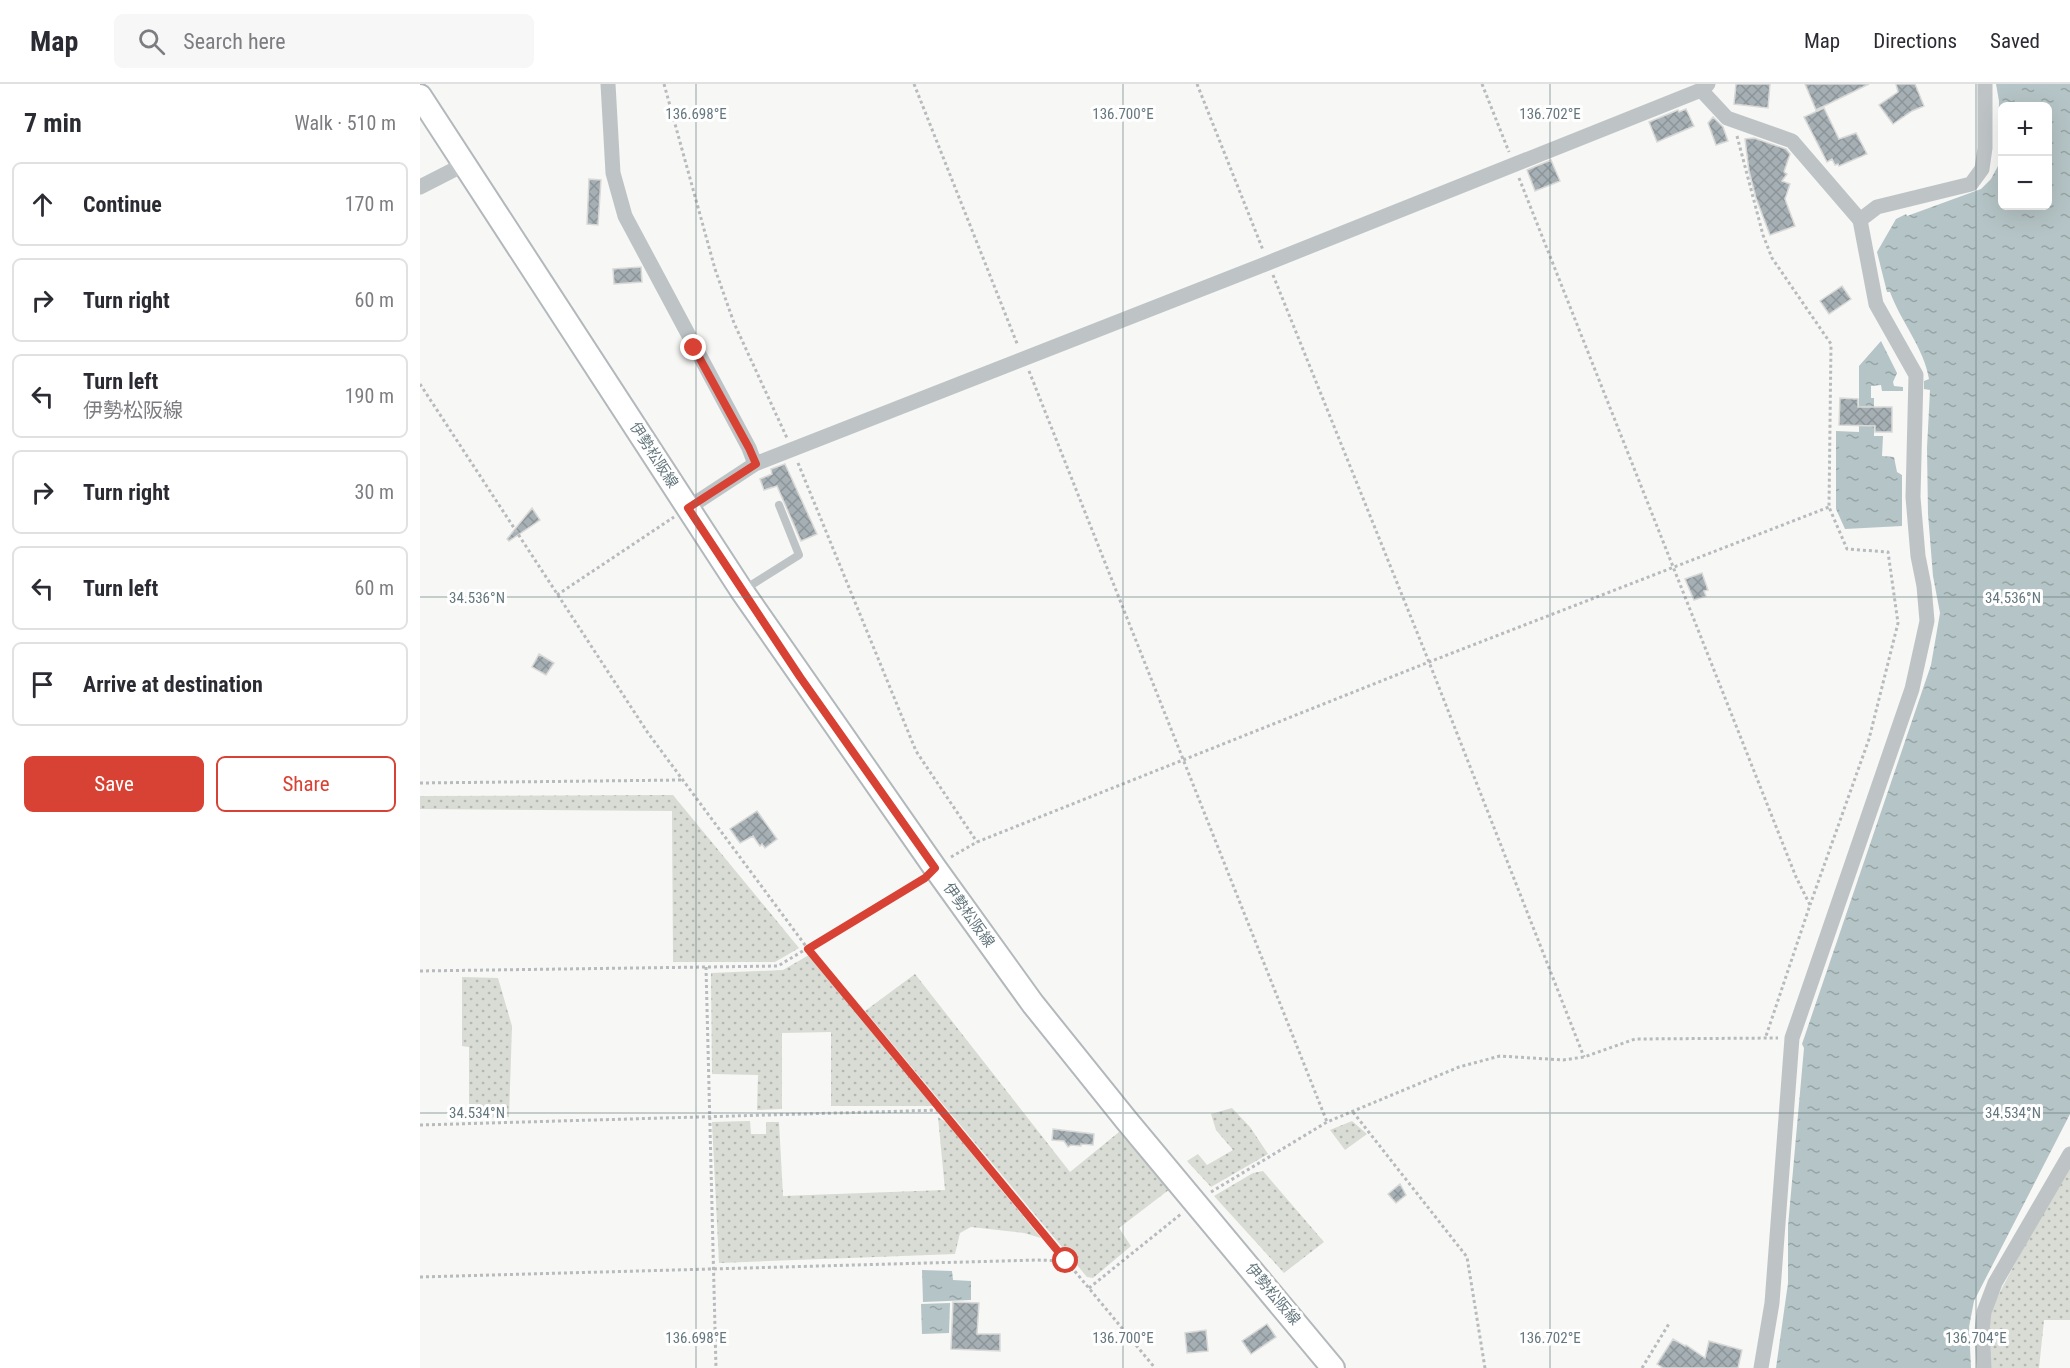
<!DOCTYPE html>
<html lang="en">
<head>
<meta charset="utf-8">
<style>
	body { margin:0; font-family:"Roboto Condensed","Noto Sans JP",sans-serif; background:#f7f7f7; color:#2b2b33 }
	.controls { position:absolute; right:18px; top:18px; display:grid; overflow:hidden; border-radius:9px; box-shadow:0 6px 24px #0002 }
	.controls button { width:54px; height:54px; display:grid; place-items:center; padding:0; border:0; border-bottom:2px solid #e1e1e2; background:#fff; color:#2b2b33; font:30px sans-serif }
	.stop { position:absolute; width:18px; height:18px; margin:-14px; border:4px solid #d84234; border-radius:50%; background:#fff }
	.stop.end { background:#d84234; border-color:#fff; box-shadow:0 2px 6px #0008 }
	.list { margin:0; padding:0; list-style:none }
	h2 { display:flex; justify-content:space-between; align-items:center; height:78px; margin:0; padding:0 24px; font-size:26px }
	h2 small { font-size:20px; font-weight:400; color:#7c7c81 }
	.list li { display:grid; grid-template-columns:39px 1fr auto; gap:18px; align-items:center; box-sizing:border-box; height:84px; margin:0 12px 12px; padding:0 12px; border:2px solid #e1e1e2; border-radius:9px }
	.list b { display:block; font-size:22px; white-space:nowrap }
	.list p { margin:0; font-size:20px; white-space:nowrap; color:#7c7c81 }
	.list em { font-size:20px; font-style:normal; color:#7c7c81 }
	.actions { display:flex; gap:12px; padding:18px 24px }
	.actions a { flex:1; padding:14px 0; border:2px solid #d84234; border-radius:9px; text-align:center; font-size:21px; color:#d84234 }
	.actions .main { background:#d84234; color:#fff }
	.icon { flex:none; width:33px; height:33px; fill:none; stroke:currentColor; stroke-width:2; stroke-linecap:round; stroke-linejoin:round }
	.map { position:relative; flex:none; width:1650px; height:1284px; overflow:hidden }
	header { display:flex; align-items:center; gap:36px; box-sizing:border-box; height:84px; padding:0 30px; background:#fff; border-bottom:2px solid #e1e1e2 }
	header strong { font-size:28px }
	nav { display:flex; gap:33px; margin-inline-start:auto; font-size:21px }
	.search { width:420px; height:54px; background:#f7f7f7; display:flex; align-items:center; gap:15px; box-sizing:border-box; padding:0 21px; border-radius:9px; color:#7c7c81; font-size:22px }
	main { display:flex }
	aside { flex:1; background:#fff }
	.map>svg:first-child { display:block }
</style>
</head>
<body>
<header>
<strong>Map</strong>
<div class="search"><svg class="icon" aria-label="search" viewBox="0 0 24 24"><circle cx="10" cy="10" r="6"/><path d="M15 15l6 6"/></svg>Search here</div>
<nav><a>Map</a><a>Directions</a><a>Saved</a></nav>
</header>
<main>
<aside>
<h2>7 min<small>Walk · 510 m</small></h2>
<ul class="list">
<li><svg class="icon" aria-label="ahead" viewBox="0 0 24 24"><path d="M12 20V5M6 11l6-6 6 6"/></svg><div><b>Continue</b></div><em>170 m</em></li>
<li><svg class="icon" aria-label="right" viewBox="0 0 24 24"><path d="M7 20v-9h11M14 6l5 5-5 5"/></svg><div><b>Turn right</b></div><em>60 m</em></li>
<li><svg class="icon" aria-label="left" viewBox="0 0 24 24"><path d="M17 20v-9H6M10 6l-5 5 5 5"/></svg><div><b>Turn left</b><p>伊勢松阪線</p></div><em>190 m</em></li>
<li><svg class="icon" aria-label="right" viewBox="0 0 24 24"><path d="M7 20v-9h11M14 6l5 5-5 5"/></svg><div><b>Turn right</b></div><em>30 m</em></li>
<li><svg class="icon" aria-label="left" viewBox="0 0 24 24"><path d="M17 20v-9H6M10 6l-5 5 5 5"/></svg><div><b>Turn left</b></div><em>60 m</em></li>
<li><svg class="icon" aria-label="arrive" viewBox="0 0 24 24"><path d="M6 21V4h12l-3 4 3 4H6"/></svg><div><b>Arrive at destination</b></div></li>
</ul>
<div class="actions"><a class="main">Save</a><a>Share</a></div>
</aside>
<div class="map">
<svg width="1650" height="1284" viewBox="0 0 1650 1284">
	<defs>
		<pattern id="grass-dots" width="8" height="8" patternUnits="userSpaceOnUse" patternTransform="scale(1.5)"><rect width="8" height="8" fill="#d8dcd4"/><path d="M2 2h.1M6 6h.1" fill="none" stroke="#b3b7b1" stroke-width="1.8" stroke-linecap="round"/></pattern>
		<pattern id="water-ripples" width="26" height="14" patternUnits="userSpaceOnUse" patternTransform="scale(1.5)"><rect width="26" height="14" fill="#b5c4c6"/><path d="M2 4q2-2 4 0t4 0M15 11q2-2 4 0t4 0" fill="none" stroke="#97a4a6"/></pattern>
		<pattern id="building-cross-hatch" width="8" height="8" patternUnits="userSpaceOnUse" patternTransform="scale(1.5)"><rect width="8" height="8" fill="#a6b0b4"/><path d="M0 0l8 8M0 8l8-8" fill="none" stroke="#8b9498"/></pattern>
	</defs>
	<rect width="100%" height="100%" fill="#f7f7f5"/>
	<path fill="url(#grass-dots)" d="M253 711 379 864 355 878H253L252 727 0 725V712Z
		M389 871 513 1022H411V948L362 949V1025L337 1026 338 991 292 990 291 889 363 886Z
		M495 890 650 1088 699 1048 750 1105 699 1144 711 1162 673 1194 667 1193 445 927Z
		M42 893 78 894 92 942 89 1033 49 1034V963L42 962Z
		M812 1024 830 1043 848 1070 791 1103 767 1077 778 1070 787 1081 813 1066 796 1046 791 1030Z
		M518 1033 526 1038 621 1154 604 1149 551 1143 540 1149 535 1170 299 1179 292 1038 330 1037 331 1050H346V1038H359L363 1112 525 1106Z
		M932 1037 947 1050 925 1066 910 1046Z
		M1650 1083V1236H1624L1619 1284H1571L1568 1264 1571 1225 1620 1132Z
		M843 1087 904 1158 864 1189 794 1112 833 1089Z"/>
	<path fill="url(#water-ripples)" fill-rule="evenodd" d="M1576 0H1650V1030L1554 1217 1549 1243 1551 1284H1356L1368 1199V1142L1384 964 1382 960 1511 581 1520 529 1513 492 1508 430 1507 364 1510 306 1504 305V297L1509 295C1504 264 1481 238 1470 208H1467L1457 168 1476 135 1486 130 1487 132 1561 105 1571 95 1578 82 1579 17ZM1582 22H1628V122H1582Z
		M1461 257 1477 289 1473 298 1474 302 1483 303V307H1462L1461 301 1451 302V314H1454V352H1463L1462 372 1474 373 1477 388 1482 391V442L1425 445 1416 425V347L1439 348V282Z
		M502 1186 532 1187 533 1196 551 1197V1216L503 1218Z
		M530 1219 529 1249 502 1250 501 1220Z"/>
	<path fill="url(#building-cross-hatch)" stroke="#d9d9d7" stroke-width="1.5" d="M1316 0H1350L1348 24 1314 20Z
		M1385 0H1449L1396 26Z
		M1476 0H1495L1504 22 1492 27 1473 40 1459 21 1478 8Z
		M1404 24 1419 55 1436 49 1447 70 1419 82 1418 80 1415 81 1412 75 1407 78 1384 33Z
		M1266 25 1274 42 1237 58 1229 38 1258 26 1259 28Z
		M1293 33 1303 43 1308 57 1296 61 1288 39Z
		M1334 54 1366 65 1370 70 1364 88 1367 90 1362 97 1370 100 1365 115 1375 142 1350 151 1336 114 1329 87 1325 55Z
		M1131 76 1140 97 1115 107 1107 86Z
		M169 95 181 96 178 141 167 140Z
		M221 183 222 198 194 200 193 185Z
		M1422 202 1431 215 1409 230 1400 217Z
		M1420 314 1438 315V323H1472V348H1455V342L1419 341Z
		M365 380 397 450 381 457 357 402 344 406 340 395 352 390 351 385Z
		M112 424 120 436 89 457 87 455Z
		M1282 489 1288 506 1284 507 1286 512 1274 516 1265 495Z
		M119 570 134 579 126 591 112 583Z
		M337 727 357 755 345 764 342 760 340 762 333 752 320 759 310 745Z
		M633 1045 674 1050 673 1061 661 1060V1062L651 1061 648 1063 644 1057 632 1056Z
		M980 1100 986 1111 976 1119 968 1110Z
		M533 1218 559 1219 557 1250H580V1267L531 1265Z
		M847 1240 856 1253 831 1270 822 1257Z
		M786 1246 788 1267 767 1269 765 1249Z
		M1253 1255 1265 1262 1266 1261 1285 1274 1289 1257 1322 1266 1318 1284H1243L1237 1280Z"/>
	<g fill="none" stroke-linecap="round" stroke-linejoin="round">
		<g stroke="#b2b8bb" stroke-width="26">
			<path id="primary" d="M0 12 322 507 515 784 613 920 707 1037 913 1284"/>
		</g>
		<path stroke="#b7bbbd" stroke-width="3" stroke-dasharray="3 3" stroke-linecap="butt" d="M244 0 295 185 314 239 367 354
			M494 0 598 262
			M777 0 843 166
			M1062 0 1089 68
			M1317 52 1343 151 1352 174 1411 260 1409 423 1427 465 1468 468 1478 539 1449 655 1390 821
			M1099 94 1376 793 1390 821 1345 955
			M853 191 1009 578 1164 973
			M609 287 907 1038
			M0 300 228 649 388 865 735 1284
			M378 379 496 667 557 758
			M137 511 254 433
			M0 699 262 696
			M531 773 557 758 1009 578 1409 423
			M286 883 296 1284
			M0 887 358 882 502 795
			M933 1028 1047 1173 1065 1284
			M0 1041 522 1026
			M791 1108 907 1038 1039 983 1080 972 1143 976 1164 973 1215 955 1358 954
			M0 1193 617 1176 646 1177
			M669 1204 761 1130
			M1222 1284 1250 1238"/>
		<path stroke="#bec4c6" stroke-width="8" d="M325 505 379 471 359 421"/>
		<path stroke="#bec4c6" stroke-width="15" d="M188 0 193 89 205 132 329 364 335 380 268 424
			M1281 6 1307 34 1372 57 1440 136 1456 220 1496 291 1493 413 1498 472 1504 502 1507 537 1492 605 1372 954 1352 1219 1341 1284
			M0 103 45 80
			M1440 136 1457 123 1551 100 1562 85 1565 64V0
			M335 380 848 179 1281 6 1288 0
			M1564 1284 1562 1247 1564 1228 1575 1199 1650 1070"/>
		<use href="#primary" stroke="#fff" stroke-width="22"/>
	</g>
	<g fill="none" stroke-linecap="round" stroke-linejoin="round">
		<path stroke="#d84234" stroke-width="8" d="M274 264 329 364 336 380 268 424 380 593 515 784 505 794 388 865 646 1177"/>
	</g>
	<path fill="none" stroke="#64777e" stroke-width="1.5" stroke-opacity="0.45" d="M276 0V1284M703 0V1284M1130 0V1284M1556 0V1284M0 513H1650M0 1029H1650"/>
	<g text-anchor="middle" dominant-baseline="central" stroke-width="6" stroke-linejoin="round" paint-order="stroke">
		<g font-size="15" fill="#64777e" stroke="#fff">
			<text transform="translate(234 371) rotate(57)">伊勢松阪線</text>
			<text transform="translate(549 831) rotate(54)">伊勢松阪線</text>
			<text transform="translate(853 1210) rotate(50)">伊勢松阪線</text>
		</g>
	</g>
	<g font-size="15" text-anchor="middle" fill="#64777e" stroke="#fff" stroke-width="6" stroke-linejoin="round" paint-order="stroke">
		<text x="276" y="35">136.698°E</text>
		<text x="703" y="35">136.700°E</text>
		<text x="1130" y="35">136.702°E</text>
		<text x="57" y="519">34.536°N</text>
		<text x="1593" y="519">34.536°N</text>
		<text x="57" y="1034">34.534°N</text>
		<text x="1593" y="1034">34.534°N</text>
		<text x="276" y="1259">136.698°E</text>
		<text x="703" y="1259">136.700°E</text>
		<text x="1130" y="1259">136.702°E</text>
		<text x="1556" y="1259">136.704°E</text>
	</g>
</svg>
<div class="controls">
<button>+</button>
<button>−</button>
</div>
<div class="stop" style="left:646px;top:1177px"></div>
<div class="stop end" style="left:274px;top:264px"></div>
</div>
</main>
</body>
</html>
